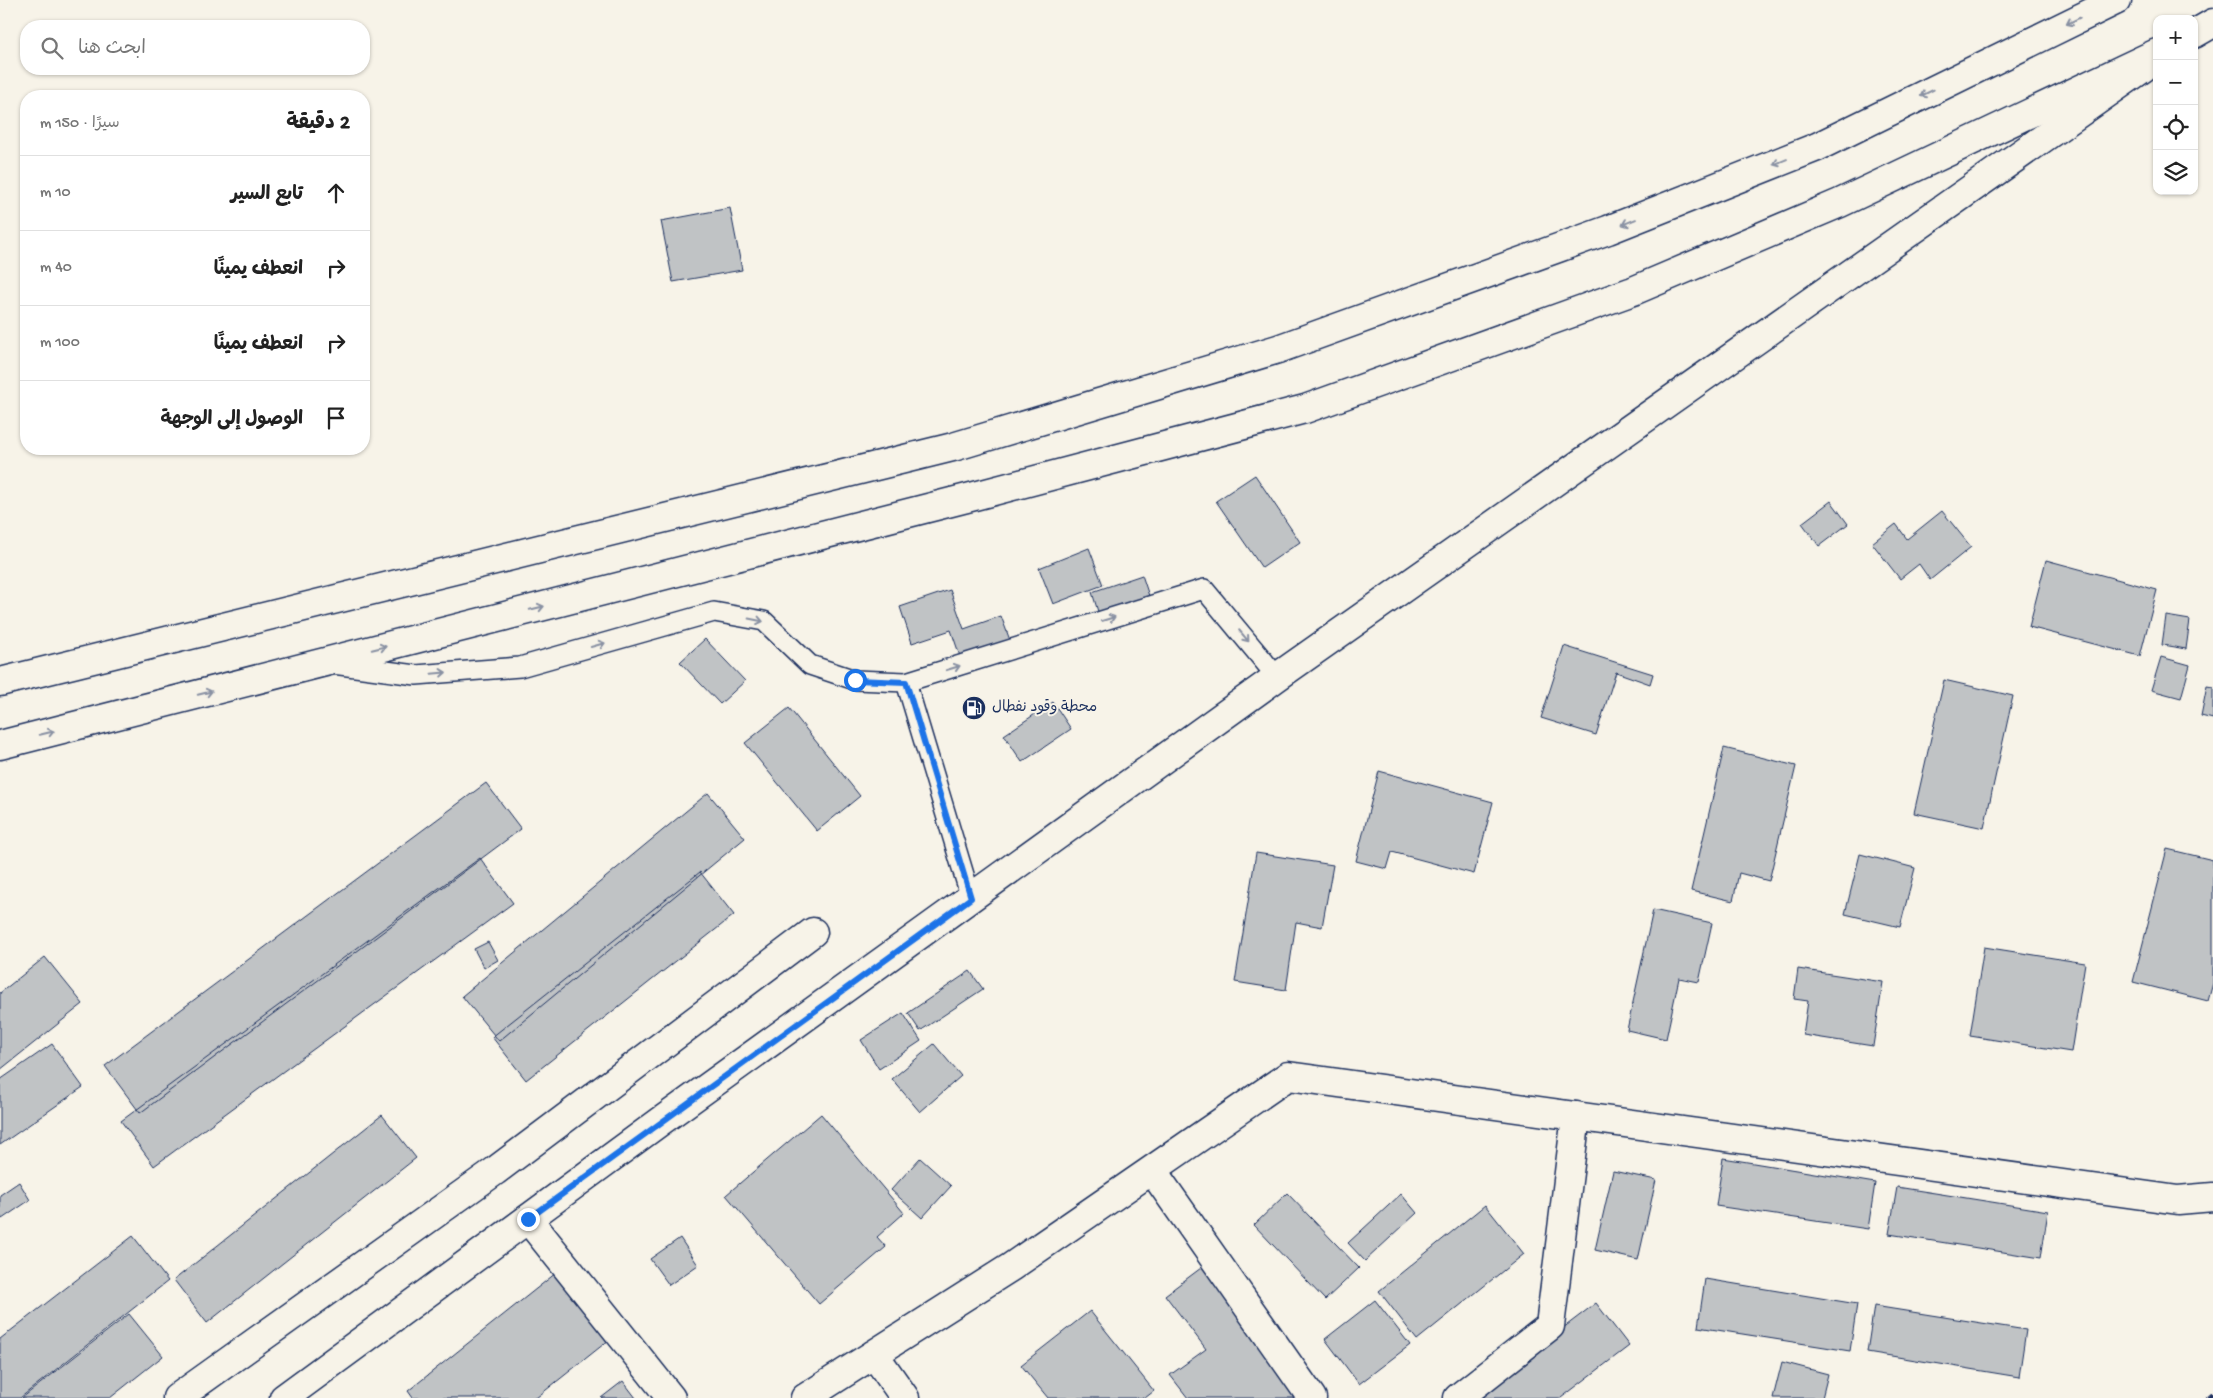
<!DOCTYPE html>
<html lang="ar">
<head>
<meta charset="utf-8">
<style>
	body { margin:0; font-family:"Gochi Hand","Playpen Sans Arabic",sans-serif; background:#f6f6f6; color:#222; direction:rtl }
	.controls { position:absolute; right:15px; top:15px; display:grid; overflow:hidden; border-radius:10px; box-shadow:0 1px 4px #0004 }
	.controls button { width:45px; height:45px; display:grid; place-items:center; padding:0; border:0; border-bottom:1px solid #e0e0e0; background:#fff; color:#222; font:25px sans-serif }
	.stop { position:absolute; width:15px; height:15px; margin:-11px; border:4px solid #1a73e8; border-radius:50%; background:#fff }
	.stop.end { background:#1a73e8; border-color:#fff; box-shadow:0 1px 5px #0008 }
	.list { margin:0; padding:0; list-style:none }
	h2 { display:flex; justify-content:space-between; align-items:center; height:65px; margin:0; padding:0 20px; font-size:21px }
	h2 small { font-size:16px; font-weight:400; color:#767676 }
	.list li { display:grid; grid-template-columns:32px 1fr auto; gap:15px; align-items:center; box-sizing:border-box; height:75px; padding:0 20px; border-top:1px solid #e0e0e0 }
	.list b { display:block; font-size:19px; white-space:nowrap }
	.list em { font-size:16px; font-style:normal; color:#767676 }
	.icon { flex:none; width:28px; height:28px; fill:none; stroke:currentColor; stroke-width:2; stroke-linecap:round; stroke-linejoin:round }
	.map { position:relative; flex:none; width:2213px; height:1398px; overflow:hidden; direction:ltr }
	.search { position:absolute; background:#fff; box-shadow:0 1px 4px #0004; left:20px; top:20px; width:350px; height:55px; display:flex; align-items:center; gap:12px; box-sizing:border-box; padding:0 18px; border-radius:20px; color:#767676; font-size:19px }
	.panel { position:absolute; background:#fff; box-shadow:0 1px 4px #0004; left:20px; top:90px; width:350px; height:365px; border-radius:20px; direction:rtl }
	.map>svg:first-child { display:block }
</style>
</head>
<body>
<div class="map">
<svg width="2213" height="1398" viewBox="0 0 2213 1398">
	<rect width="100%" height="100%" fill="#f7f3e8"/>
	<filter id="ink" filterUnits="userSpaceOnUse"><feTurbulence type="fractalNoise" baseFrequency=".02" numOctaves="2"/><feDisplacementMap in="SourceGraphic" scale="10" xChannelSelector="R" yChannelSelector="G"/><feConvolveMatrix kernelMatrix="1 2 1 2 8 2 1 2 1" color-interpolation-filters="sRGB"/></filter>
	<g filter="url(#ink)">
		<path fill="#c0c3c5" stroke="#1b2f5e" d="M730 208 742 270 673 282 661 221Z
			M1255 475 1300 542 1262 568 1216 501Z
			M1831 501 1848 524 1819 546 1802 523Z
			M1942 511 1971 547 1930 580 1919 564 1900 579 1872 543 1896 524 1907 539Z
			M1089 548 1103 585 1053 604 1039 568Z
			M2046 560 2157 590 2140 656 2029 627Z
			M1142 575 1154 611 1103 628 1092 592Z
			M950 590 964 629 1001 616 1014 651 964 668 951 630 912 643 900 607Z
			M2166 616 2190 620 2186 649 2162 645Z
			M705 639 745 681 720 704 680 662Z
			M1564 646 1653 674 1650 684 1616 672 1596 735 1541 718Z
			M2161 657 2190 665 2181 698 2151 690Z
			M1944 680 2013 696 1984 828 1914 813Z
			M2207 686 2213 687V719L2201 716Z
			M1053 702 1071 729 1022 762 1004 735Z
			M789 708 860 796 817 831 745 743Z
			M1724 748 1796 766 1769 881 1739 873 1733 901 1691 891Z
			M1379 771 1493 802 1474 874 1392 852 1387 869 1356 861Z
			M486 783 521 829 140 1113 105 1066Z
			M708 793 745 838 499 1041 462 996Z
			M2167 849 2213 860V983L2208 1001 2133 982Z
			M1256 853 1333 865 1322 927 1296 922 1286 990 1235 982Z
			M1860 854 1915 868 1900 927 1845 914Z
			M480 858 513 903 154 1166 121 1121Z
			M700 872 734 915 526 1080 492 1037Z
			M1653 910 1712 923 1699 982 1679 978 1666 1039 1627 1030Z
			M488 942 498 960 484 968 474 949Z
			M1984 947 2085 963 2071 1052 1970 1036Z
			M45 957 83 1004 0 1070V993Z
			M1798 969 1883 982 1873 1046 1803 1035 1808 1001 1794 999Z
			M970 971 983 989 920 1031 908 1013Z
			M903 1013 921 1041 879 1069 861 1040Z
			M52 1044 83 1087 0 1145V1080Z
			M934 1044 961 1076 920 1112 892 1079Z
			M821 1114 904 1213 877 1237 886 1247 819 1304 726 1195Z
			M382 1115 416 1158 207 1323 174 1280Z
			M920 1158 951 1186 922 1218 891 1190Z
			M1723 1158 1875 1183 1868 1229 1716 1206Z
			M1613 1171 1656 1180 1638 1260 1595 1250Z
			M19 1182 30 1200 2 1219 0 1215V1195Z
			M1897 1187 2048 1211 2041 1258 1889 1234Z
			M1287 1193 1359 1268 1325 1300 1254 1225Z
			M1401 1194 1417 1213 1365 1261 1348 1243Z
			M1485 1205 1524 1254 1417 1340 1379 1291Z
			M133 1236 168 1281 20 1398H0V1339Z
			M680 1238 698 1265 669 1285 650 1259Z
			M1209 1262 1310 1398H1188L1170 1375 1206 1349 1165 1295Z
			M561 1269 614 1336 536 1398H413L408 1391Z
			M1705 1279 1857 1304 1850 1351 1698 1327Z
			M1375 1300 1410 1345 1359 1384 1325 1339Z
			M1596 1303 1629 1346 1561 1398H1471Z
			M1874 1306 2026 1330 2019 1377 1867 1352Z
			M1090 1311 1154 1391 1145 1398H1048L1021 1365Z
			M129 1314 163 1356 110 1398H22Z
			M1782 1362 1828 1374 1822 1398H1773Z
			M623 1381 636 1398H601Z"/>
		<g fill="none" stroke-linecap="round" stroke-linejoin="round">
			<g stroke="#1b2f5e" stroke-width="22">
				<path id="lane" d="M333 664 416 675 520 667 714 612 764 621 810 665 855 680 906 682 1204 589 1277 677
					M906 682 971 898"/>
			</g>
			<g stroke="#1b2f5e" stroke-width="31">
				<path id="street" d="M1152 1170 1312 1398
					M528 1219 671 1398
					M874 1354 905 1398
					M177 1398 495 1171 813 932
					M805 1398 1011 1267 1288 1076 2178 1200 2213 1197
					M1458 1398 1550 1326 1576 1116"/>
			</g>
			<g stroke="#1b2f5e" stroke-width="31">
				<path id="primary" d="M284 1398 661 1121 1277 677 2143 68"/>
			</g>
			<g stroke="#1b2f5e" stroke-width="31">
				<path id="highway" d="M2194 34 2213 23
					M0 682 953 447 1278 349 1608 230 1817 147 2117 0
					M0 745 967 498 1305 409 1633 291 1840 203 2157 53"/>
			</g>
			<use href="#lane" stroke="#f7f3e8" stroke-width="19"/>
			<use href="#street" stroke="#f7f3e8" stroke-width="28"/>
			<use href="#primary" stroke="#f7f3e8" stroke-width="28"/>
			<use href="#highway" stroke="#f7f3e8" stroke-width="28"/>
			<path stroke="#1b2f5e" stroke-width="4" stroke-dasharray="8 4" stroke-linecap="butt" d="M2207 1398 2213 1393"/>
		</g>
		<defs><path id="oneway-shaft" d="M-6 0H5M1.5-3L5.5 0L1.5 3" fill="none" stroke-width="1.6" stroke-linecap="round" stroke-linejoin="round" transform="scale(1.25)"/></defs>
		<g stroke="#8991a3">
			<use href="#oneway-shaft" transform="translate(2073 21) rotate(154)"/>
			<use href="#oneway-shaft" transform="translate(1927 93) rotate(154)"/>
			<use href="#oneway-shaft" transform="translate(1780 162) rotate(158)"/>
			<use href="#oneway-shaft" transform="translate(1629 222) rotate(158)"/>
			<use href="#oneway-shaft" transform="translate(537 608) rotate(-14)"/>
			<use href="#oneway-shaft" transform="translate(1108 619) rotate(-17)"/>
			<use href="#oneway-shaft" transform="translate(756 620) rotate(11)"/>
			<use href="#oneway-shaft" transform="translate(1244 636) rotate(50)"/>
			<use href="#oneway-shaft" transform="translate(598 645) rotate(-16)"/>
			<use href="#oneway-shaft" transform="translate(379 648) rotate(-14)"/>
			<use href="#oneway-shaft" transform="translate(953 668) rotate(-17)"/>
			<use href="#oneway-shaft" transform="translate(439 673) rotate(-5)"/>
			<use href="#oneway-shaft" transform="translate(205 693) rotate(-14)"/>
			<use href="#oneway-shaft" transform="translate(47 733) rotate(-14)"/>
		</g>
	</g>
	<g fill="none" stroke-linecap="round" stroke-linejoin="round" filter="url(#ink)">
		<path stroke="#1a73e8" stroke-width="6" d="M528 1219 971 898 906 682 855 680"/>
	</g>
	<defs>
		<g id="fuel-disc" transform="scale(1.25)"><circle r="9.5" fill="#1b2f5e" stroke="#f7f3e8"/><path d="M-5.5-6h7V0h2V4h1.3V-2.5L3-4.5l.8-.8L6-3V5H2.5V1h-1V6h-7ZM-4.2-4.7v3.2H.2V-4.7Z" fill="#fff"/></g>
	</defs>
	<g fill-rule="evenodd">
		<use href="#fuel-disc" x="974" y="708"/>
	</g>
	<g text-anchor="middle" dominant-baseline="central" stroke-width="4" stroke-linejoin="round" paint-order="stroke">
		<g font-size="15" fill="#1b2f5e" stroke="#f7f3e8" text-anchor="start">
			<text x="992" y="708">محطة وقود نفطال</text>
		</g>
	</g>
</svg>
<div class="controls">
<button>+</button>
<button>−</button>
<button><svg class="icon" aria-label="locate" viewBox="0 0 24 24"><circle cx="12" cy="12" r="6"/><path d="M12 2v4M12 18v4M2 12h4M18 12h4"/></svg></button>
<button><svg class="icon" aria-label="layers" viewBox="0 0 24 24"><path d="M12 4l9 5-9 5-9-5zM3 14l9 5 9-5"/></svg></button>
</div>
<div class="stop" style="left:855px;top:680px"></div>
<div class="stop end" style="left:528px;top:1219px"></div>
<div class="search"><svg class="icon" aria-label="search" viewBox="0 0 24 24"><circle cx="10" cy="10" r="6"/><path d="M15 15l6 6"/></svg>ابحث هنا</div>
<section class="panel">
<h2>2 دقيقة<small>سيرًا · 150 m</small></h2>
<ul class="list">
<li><svg class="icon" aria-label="ahead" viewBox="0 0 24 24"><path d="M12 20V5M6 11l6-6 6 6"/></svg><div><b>تابع السير</b></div><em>10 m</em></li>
<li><svg class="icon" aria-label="right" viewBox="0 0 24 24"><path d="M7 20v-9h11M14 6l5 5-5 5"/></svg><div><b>انعطف يمينًا</b></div><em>40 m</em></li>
<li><svg class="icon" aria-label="right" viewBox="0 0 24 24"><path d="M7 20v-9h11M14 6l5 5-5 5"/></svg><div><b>انعطف يمينًا</b></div><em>100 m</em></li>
<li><svg class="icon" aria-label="arrive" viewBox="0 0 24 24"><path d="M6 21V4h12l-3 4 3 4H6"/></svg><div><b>الوصول إلى الوجهة</b></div></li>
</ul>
</section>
</div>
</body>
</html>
